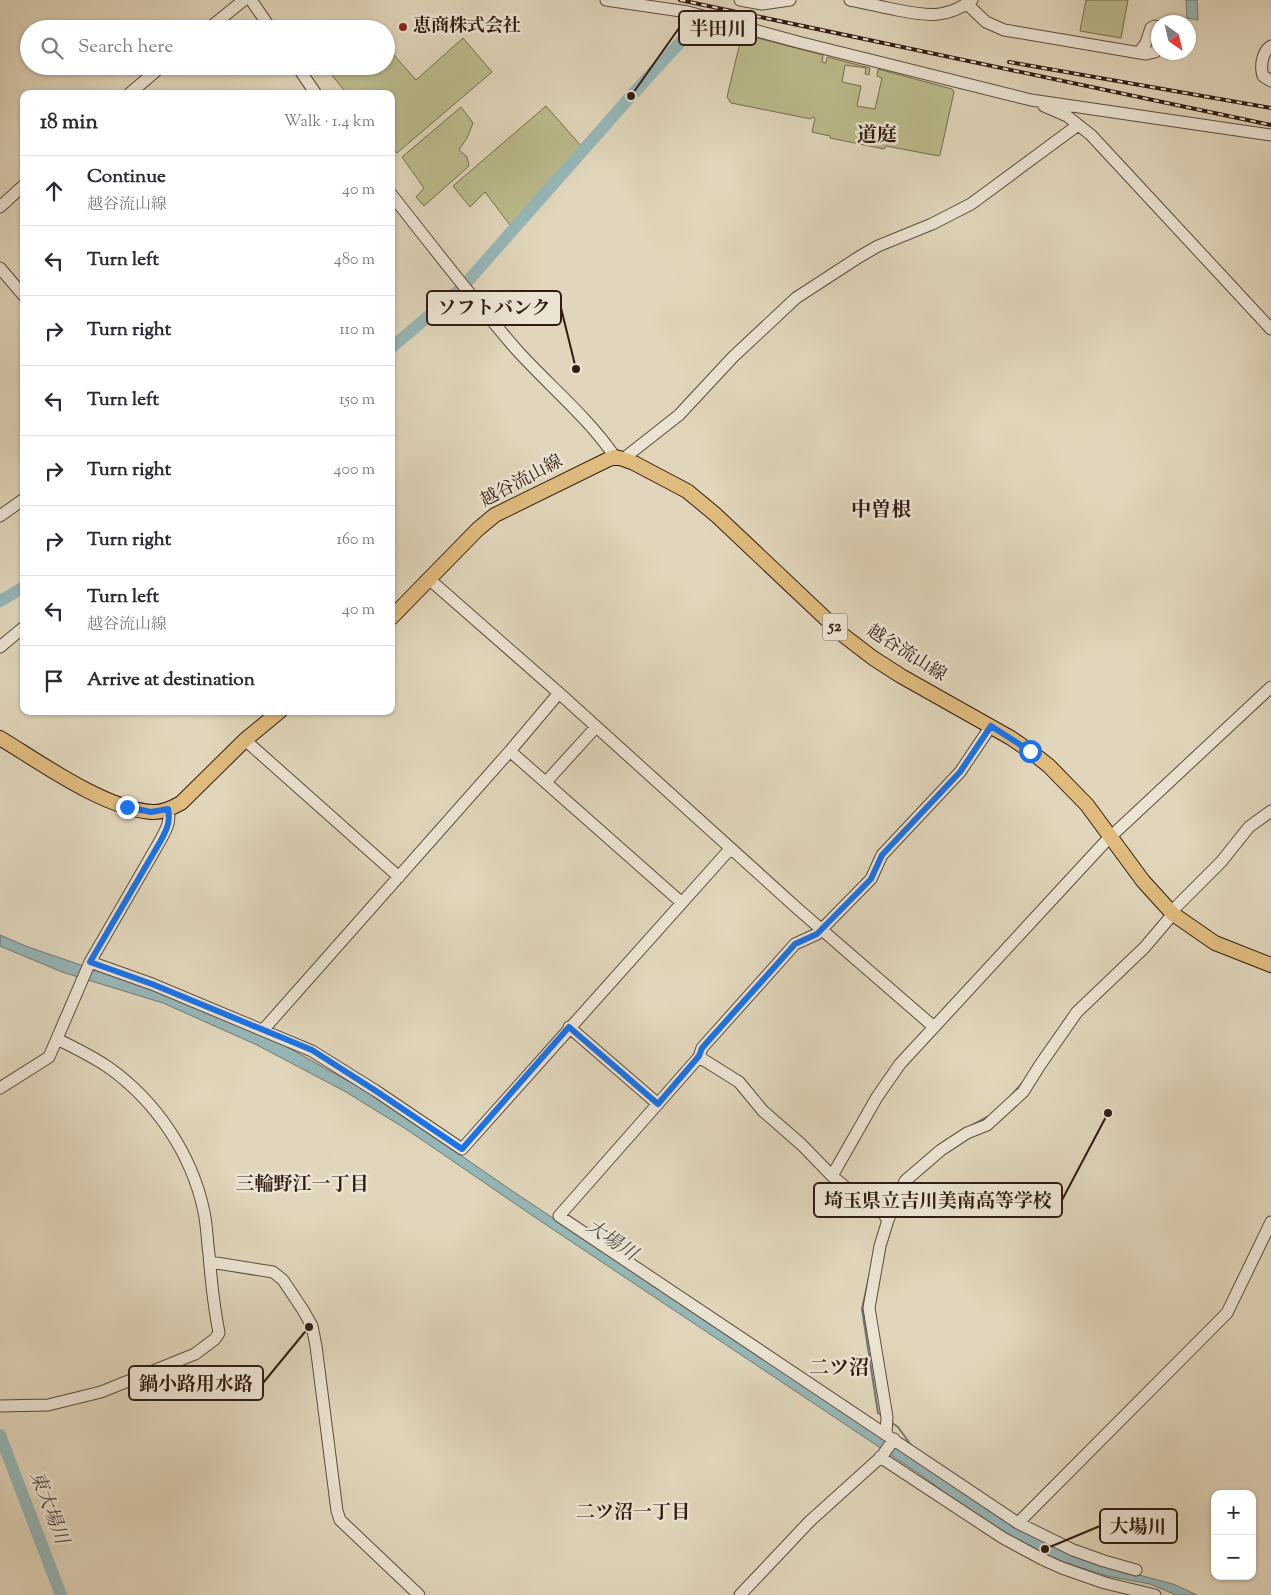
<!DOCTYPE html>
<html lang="en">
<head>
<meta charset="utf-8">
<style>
	body { margin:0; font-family:"Sorts Mill Goudy","Noto Serif JP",serif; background:#f2f2f3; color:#2b2b33 }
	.controls { position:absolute; right:15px; bottom:15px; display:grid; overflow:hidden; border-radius:10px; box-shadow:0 1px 4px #0004 }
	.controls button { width:45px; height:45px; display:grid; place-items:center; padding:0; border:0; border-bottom:1px solid #e1e1e2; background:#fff; color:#2b2b33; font:25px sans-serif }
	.compass { position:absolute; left:1151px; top:15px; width:45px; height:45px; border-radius:50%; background:#fff; box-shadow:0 1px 4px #0004; rotate:146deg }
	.stop { position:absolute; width:15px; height:15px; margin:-11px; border:4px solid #1a73e8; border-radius:50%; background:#fff }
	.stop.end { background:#1a73e8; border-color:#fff; box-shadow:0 1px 5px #0008 }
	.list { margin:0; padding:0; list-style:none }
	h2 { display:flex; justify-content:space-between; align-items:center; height:65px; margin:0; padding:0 20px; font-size:21px }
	h2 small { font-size:16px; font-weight:400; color:#7c7c81 }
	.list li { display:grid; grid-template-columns:32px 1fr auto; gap:15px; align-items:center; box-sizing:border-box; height:70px; padding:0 20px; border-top:1px solid #e1e1e2 }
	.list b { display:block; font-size:19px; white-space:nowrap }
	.list p { margin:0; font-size:16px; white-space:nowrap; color:#7c7c81 }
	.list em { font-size:16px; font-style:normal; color:#7c7c81 }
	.icon { flex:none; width:28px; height:28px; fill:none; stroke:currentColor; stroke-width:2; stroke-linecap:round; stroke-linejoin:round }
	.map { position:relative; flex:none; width:1271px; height:1595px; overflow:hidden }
	.search { position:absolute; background:#fff; box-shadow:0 1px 4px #0004; left:20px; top:20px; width:375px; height:55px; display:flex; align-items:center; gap:12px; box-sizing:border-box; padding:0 18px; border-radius:28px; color:#7c7c81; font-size:19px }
	.panel { position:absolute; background:#fff; box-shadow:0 1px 4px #0004; left:20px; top:90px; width:375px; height:625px; border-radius:10px }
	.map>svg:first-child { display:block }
</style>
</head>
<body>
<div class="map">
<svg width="1271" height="1595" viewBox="0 0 1271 1595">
	<rect width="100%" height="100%" fill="#e1d6bb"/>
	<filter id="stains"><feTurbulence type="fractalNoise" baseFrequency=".004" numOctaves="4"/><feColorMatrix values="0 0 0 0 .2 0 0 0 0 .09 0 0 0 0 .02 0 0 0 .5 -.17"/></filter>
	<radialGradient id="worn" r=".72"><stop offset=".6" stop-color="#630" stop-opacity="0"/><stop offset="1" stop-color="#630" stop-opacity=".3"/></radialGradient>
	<path fill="#bbbb8b" stroke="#766b4e" d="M1086 0H1128L1121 38 1080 31Z
		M742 34 823 55 822 62 826 63 827 57 870 68 869 75 865 74 866 68 845 65 842 82 861 86 857 106 875 109 882 78 877 76 878 69 952 89 954 92 940 155 939 156 886 146 884 149 830 138V136L812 132 815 118 812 117 811 119 731 103 727 97Z
		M463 38 492 72 397 153 391 146V94H347L331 74 341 66H386V46L416 80Z
		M546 106 582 147 510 225 485 192 470 207 453 186Z
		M461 107 473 123 467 138 459 150 467 157 469 166 424 206 416 197 424 188 402 157Z"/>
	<path fill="#96b7b8" stroke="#6e7976" d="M1186 0H1197L1198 20 1187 18Z
		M0 935 28 947 204 1007 271 1038 375 1096 508 1188 1016 1527 1061 1551 1109 1567 1173 1584 1197 1595H1176L1150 1584 1107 1576 1054 1559 1010 1536 962 1506 924 1477 536 1218 406 1129 346 1092 257 1045 163 1003 62 972 0 946Z"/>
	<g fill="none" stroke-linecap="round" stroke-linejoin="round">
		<path stroke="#6e7976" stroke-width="2" d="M1009 1098 1024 1081
			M969 1127 989 1116
			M870 1273 862 1309 878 1413 881 1415
			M892 1423 898 1427 911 1445"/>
		<path stroke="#96b7b8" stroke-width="12" d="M467 282 631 96 697 24
			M391 348 459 290
			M0 601 24 587
			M0 1435 61 1595"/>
		<g stroke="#5d4a3c" stroke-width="13">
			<path id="minor" d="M251 0 271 29
				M606 0 688 12 798 42 1031 100 1271 135
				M740 0 762 4 790 0
				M850 0C866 3 882 7 897 10 928 16 946 19 972 0
				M967 4 986 22 1004 30 1146 54 1155 52 1158 46
				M208 29 244 0
				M1271 46C1262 52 1260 66 1263 76L1271 81
				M1139 53 1146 43 1151 28 1155 26 1158 28
				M297 66 316 94
				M129 94 162 66
				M1044 106 1067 116 1091 135 1271 329
				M391 194C432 246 472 298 515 348 548 385 587 416 615 457
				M0 207 24 185
				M0 268 24 296
				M623 459 679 415 733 357 796 298 859 257 878 246 932 224 971 204 1078 125
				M0 516 24 499
				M429 579 559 693 799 910 934 1027
				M0 647 24 627
				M991 726 960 772 882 855 871 879 817 934 795 944 702 1048 699 1057 559 1216 1018 1523 1073 1550 1104 1561 1136 1570
				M245 740 399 877
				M510 751 682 903
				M546 782 596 727
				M1171 912 1221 862 1249 827 1271 811
				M90 962 152 984 312 1051 376 1091 462 1149 730 849
				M569 1027 658 1104
				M263 1030 510 751 559 693
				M699 1057 739 1082 763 1111 802 1145 832 1176 877 1097 900 1064 1106 841 1271 687
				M0 1088 49 1057 90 962 160 841C166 830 171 822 168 809
				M832 1176 849 1190 874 1201 888 1220
				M210 1262 273 1272 283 1280 303 1310 312 1326 316 1346 337 1511 340 1520 419 1595
				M0 1406 48 1405 101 1392 195 1354 215 1339 219 1333C214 1307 211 1280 209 1254 207 1240 207 1226 204 1212 192 1154 156 1101 108 1067 92 1056 75 1048 57 1039
				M886 1434 887 1417 869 1308 880 1246 888 1220 905 1181 941 1150 967 1133 987 1125 1023 1092 1040 1065 1077 1012 1144 948 1173 914
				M880 1457 1003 1538 1042 1559 1062 1568 1105 1583 1155 1595
				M1018 1523 1227 1313 1271 1222
				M740 1595 810 1521 882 1456 894 1439"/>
		</g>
		<g stroke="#311b12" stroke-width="16">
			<path id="major" d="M391 618 478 529 495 515 609 459 615 457 623 459 634 463 687 491 716 515 843 635 873 658 901 676 1011 738 1030 751 1049 766 1087 805 1143 881 1173 914 1215 943 1271 965
				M0 738C41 763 105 809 152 812 162 813 172 808 181 803L245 740 280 711"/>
		</g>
		<use href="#minor" stroke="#ece4d3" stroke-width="11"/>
		<use href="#major" stroke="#e0bb7e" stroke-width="14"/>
		<g stroke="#311b12" stroke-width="4">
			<path id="rail" d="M680 0 1271 125
				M1009 62 1271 108"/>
		</g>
		<use href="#rail" stroke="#ece4d3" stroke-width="2" stroke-dasharray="5.5" stroke-linecap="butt"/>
	</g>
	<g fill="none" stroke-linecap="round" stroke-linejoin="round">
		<path stroke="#1a73e8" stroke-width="6" d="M127 807 151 812 168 809C171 822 166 831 160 842L90 962 152 984 312 1050 376 1091 462 1149 569 1027 658 1104 699 1056 702 1048 795 944 817 934 871 879 882 855 960 772 991 726 1030 751"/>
	</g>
	<circle fill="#8f2418" stroke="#ece4d3" stroke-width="2" cx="403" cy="27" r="5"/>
	<g text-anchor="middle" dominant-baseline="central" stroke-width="5" stroke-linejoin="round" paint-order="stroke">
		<rect fill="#ece4d3" stroke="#69574c" stroke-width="1" x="822.5" y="613.5" width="25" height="27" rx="4"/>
		<g font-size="16" font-weight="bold" fill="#311b12">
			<text x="835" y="627">52</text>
		</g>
		<g font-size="18" font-weight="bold" fill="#311b12" stroke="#ece4d3" text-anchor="start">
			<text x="413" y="27">恵商株式会社</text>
		</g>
		<g font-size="18" fill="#311b12" stroke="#ece4d3">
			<text transform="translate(522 482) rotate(-28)">越谷流山線</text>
			<text transform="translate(906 654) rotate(32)">越谷流山線</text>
		</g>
		<g font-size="19" font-weight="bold" fill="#311b12" stroke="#ece4d3">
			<text x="302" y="1185">三輪野江一丁目</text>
			<text x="633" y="1513">二ツ沼一丁目</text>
		</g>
		<g font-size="19" font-style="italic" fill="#4f4a44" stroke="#ece4d3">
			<text transform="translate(611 1241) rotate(34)">大場川</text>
			<text transform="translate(48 1508) rotate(69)">東大場川</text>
		</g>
		<g font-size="20" font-weight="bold" fill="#311b12" stroke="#ece4d3">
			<text x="877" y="136">道庭</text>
			<text x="881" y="511">中曽根</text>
			<text x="839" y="1369">二ツ沼</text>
		</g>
	</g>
	<path fill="none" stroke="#311b12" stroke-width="2" d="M631 96L679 28M576 369L561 308M1108 1113L1062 1200M309 1327L263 1383M1045 1549L1100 1526"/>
	<g fill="#311b12" stroke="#ece4d3" stroke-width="2">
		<circle cx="631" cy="96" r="5"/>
		<circle cx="576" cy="369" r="5"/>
		<circle cx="1108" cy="1113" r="5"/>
		<circle cx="309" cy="1327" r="5"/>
		<circle cx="1045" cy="1549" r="5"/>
	</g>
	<g fill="#ece4d3" stroke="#311b12" stroke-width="2">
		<rect x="679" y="11" width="77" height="34" rx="5"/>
		<rect x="427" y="291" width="134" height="34" rx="5"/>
		<rect x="814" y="1183" width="248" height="34" rx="5"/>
		<rect x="129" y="1366" width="134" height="34" rx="5"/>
		<rect x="1100" y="1509" width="77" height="34" rx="5"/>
	</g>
	<g font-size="19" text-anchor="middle" font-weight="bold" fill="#311b12">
		<text x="718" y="35">半田川</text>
		<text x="494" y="314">ソフトバンク</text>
		<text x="938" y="1207">埼玉県立吉川美南高等学校</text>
		<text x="196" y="1390">鍋小路用水路</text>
		<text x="1138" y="1533">大場川</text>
	</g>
	<rect width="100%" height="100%" filter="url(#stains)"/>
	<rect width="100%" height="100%" fill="url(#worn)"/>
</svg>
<div class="controls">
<button>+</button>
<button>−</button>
</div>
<svg class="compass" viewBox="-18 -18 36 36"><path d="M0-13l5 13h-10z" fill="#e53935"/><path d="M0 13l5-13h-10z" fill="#7c7c81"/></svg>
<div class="stop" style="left:1030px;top:751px"></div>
<div class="stop end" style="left:127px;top:807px"></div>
<div class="search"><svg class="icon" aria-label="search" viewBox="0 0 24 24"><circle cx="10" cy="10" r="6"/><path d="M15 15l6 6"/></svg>Search here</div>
<section class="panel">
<h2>18 min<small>Walk · 1.4 km</small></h2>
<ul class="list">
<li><svg class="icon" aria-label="ahead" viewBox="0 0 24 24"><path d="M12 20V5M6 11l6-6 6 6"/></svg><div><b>Continue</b><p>越谷流山線</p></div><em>40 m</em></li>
<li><svg class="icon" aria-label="left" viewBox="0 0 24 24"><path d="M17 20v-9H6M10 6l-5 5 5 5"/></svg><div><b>Turn left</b></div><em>480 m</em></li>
<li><svg class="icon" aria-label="right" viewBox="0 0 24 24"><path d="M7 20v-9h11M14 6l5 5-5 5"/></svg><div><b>Turn right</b></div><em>110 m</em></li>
<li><svg class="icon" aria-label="left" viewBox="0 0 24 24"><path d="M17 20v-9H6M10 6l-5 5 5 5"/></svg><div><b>Turn left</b></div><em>150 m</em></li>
<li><svg class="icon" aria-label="right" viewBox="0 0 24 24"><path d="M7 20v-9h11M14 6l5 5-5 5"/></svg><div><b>Turn right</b></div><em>400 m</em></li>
<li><svg class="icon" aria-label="right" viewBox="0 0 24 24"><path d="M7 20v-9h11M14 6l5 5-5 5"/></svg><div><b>Turn right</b></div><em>160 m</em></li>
<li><svg class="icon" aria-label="left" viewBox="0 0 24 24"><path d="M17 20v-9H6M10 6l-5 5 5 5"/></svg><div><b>Turn left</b><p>越谷流山線</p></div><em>40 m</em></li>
<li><svg class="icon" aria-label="arrive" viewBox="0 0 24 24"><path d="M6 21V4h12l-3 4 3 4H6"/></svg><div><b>Arrive at destination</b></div></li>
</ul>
</section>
</div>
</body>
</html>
